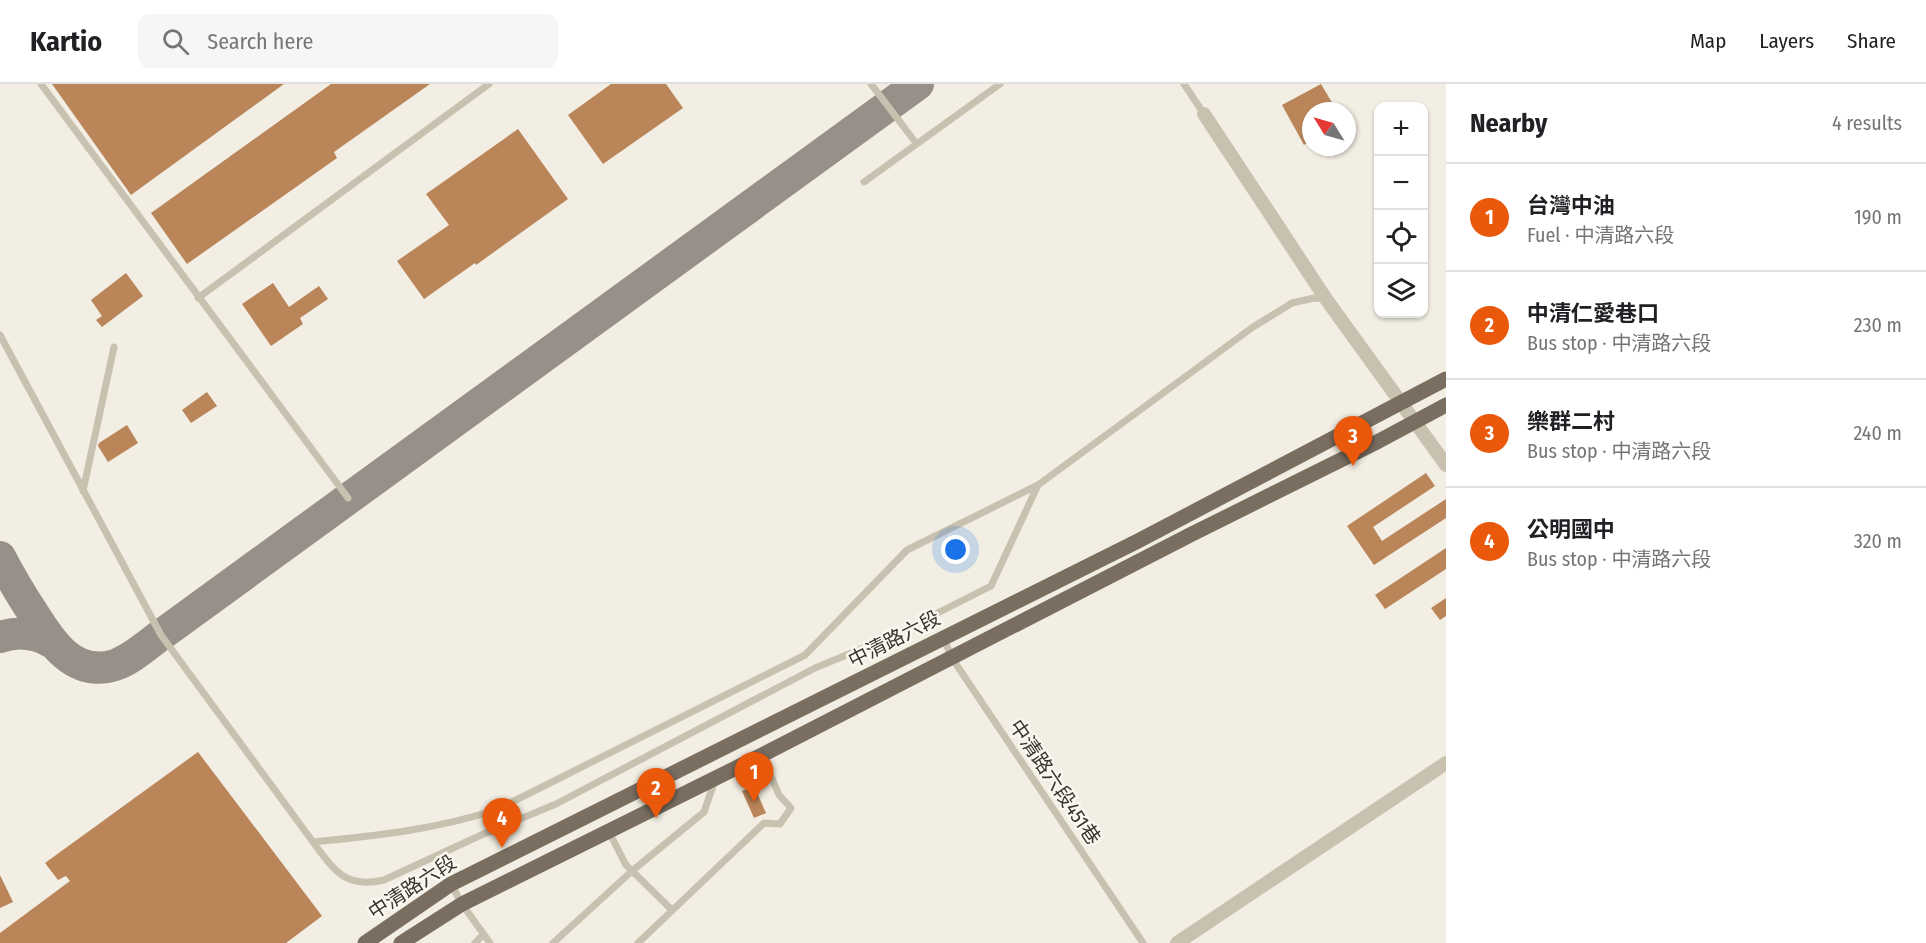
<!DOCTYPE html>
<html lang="en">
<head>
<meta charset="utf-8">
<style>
	body { margin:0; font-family:"Fira Sans Condensed","Noto Sans TC",sans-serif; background:#f6f6f6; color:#202124 }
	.controls { position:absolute; right:18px; top:18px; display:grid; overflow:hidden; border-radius:12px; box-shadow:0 2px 4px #0004 }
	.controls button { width:54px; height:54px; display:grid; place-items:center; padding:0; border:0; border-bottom:2px solid #e0e0e0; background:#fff; color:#202124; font:30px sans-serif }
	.compass { position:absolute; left:1302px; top:18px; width:54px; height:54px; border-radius:50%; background:#fff; box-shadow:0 2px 4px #0004; rotate:307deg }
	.you { position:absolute; left:956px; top:466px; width:21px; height:21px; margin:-15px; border:4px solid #fff; border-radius:50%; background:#1a73e8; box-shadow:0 0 0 9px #1a73e833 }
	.badge { display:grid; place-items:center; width:39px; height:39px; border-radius:50%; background:#ea580c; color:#fff; font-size:20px; font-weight:700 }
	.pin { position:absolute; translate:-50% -50px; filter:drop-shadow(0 2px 3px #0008) }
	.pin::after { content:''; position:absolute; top:32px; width:21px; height:18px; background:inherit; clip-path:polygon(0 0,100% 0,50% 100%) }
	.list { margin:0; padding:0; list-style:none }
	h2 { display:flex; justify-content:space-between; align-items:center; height:78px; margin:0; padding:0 24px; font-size:26px }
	h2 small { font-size:20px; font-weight:400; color:#757577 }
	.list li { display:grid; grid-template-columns:39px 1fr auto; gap:18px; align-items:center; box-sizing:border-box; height:108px; padding:0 24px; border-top:2px solid #e0e0e0 }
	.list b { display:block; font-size:22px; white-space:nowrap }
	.list p { margin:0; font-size:20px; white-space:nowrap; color:#757577 }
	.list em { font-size:20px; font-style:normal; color:#757577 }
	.icon { flex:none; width:33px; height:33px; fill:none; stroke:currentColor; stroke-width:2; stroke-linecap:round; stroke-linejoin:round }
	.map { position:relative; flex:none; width:1446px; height:859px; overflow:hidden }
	header { display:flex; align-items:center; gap:36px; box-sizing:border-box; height:84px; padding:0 30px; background:#fff; border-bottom:2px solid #e0e0e0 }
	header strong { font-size:28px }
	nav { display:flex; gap:33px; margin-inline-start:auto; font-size:21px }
	.search { width:420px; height:54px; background:#f6f6f6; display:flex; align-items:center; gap:15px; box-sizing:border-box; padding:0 21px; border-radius:12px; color:#757577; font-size:22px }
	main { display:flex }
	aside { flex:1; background:#fff }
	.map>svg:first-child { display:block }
</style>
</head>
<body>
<header>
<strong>Kartio</strong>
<div class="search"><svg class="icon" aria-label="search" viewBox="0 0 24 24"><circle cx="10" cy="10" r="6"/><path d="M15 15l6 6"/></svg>Search here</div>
<nav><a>Map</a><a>Layers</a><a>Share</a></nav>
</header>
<main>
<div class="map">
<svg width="1446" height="859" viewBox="0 0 1446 859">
	<rect width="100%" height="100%" fill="#f2eee3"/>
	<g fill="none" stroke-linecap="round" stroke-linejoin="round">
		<path stroke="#969088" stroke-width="32" d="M0 473C10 492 21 511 33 529 51 558 74 594 115 581 132 575 147 561 161 551L918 0
			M0 553C18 547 35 549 51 558"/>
	</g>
	<path fill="#ba8559" d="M52 0H284L131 111Z
		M331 0H430L334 68 337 74 187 180 151 129Z
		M611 0H666L683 24 603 80 568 31Z
		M1321 0 1337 27H1311V57L1304 61 1282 21Z
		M518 45 568 115 476 181 475 179 424 215 397 177 449 141 426 110Z
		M126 189 143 212 102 243 96 236 102 232 91 216Z
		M273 199 289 223 319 202 328 215 300 234 303 240 271 262 242 220Z
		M207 308 217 322 191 339 182 326Z
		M127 341 138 359 108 378 98 362 99 359Z
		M1426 389 1435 402 1373 443 1382 457 1446 415V434L1374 481 1347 442Z
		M1446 464V485L1385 525 1375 511Z
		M1446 514V532L1440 536 1431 524Z
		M198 668 322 832 286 859H0V849L70 797 66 792 58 796 45 779Z
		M754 702 766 729 754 734 742 707Z
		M0 791 13 818 0 824Z"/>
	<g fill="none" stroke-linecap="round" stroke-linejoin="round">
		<path stroke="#c9c1b0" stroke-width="7" d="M41 0 348 414
			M871 0 916 59
			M1184 0 1204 30
			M864 98 1000 0
			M198 214 489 0
			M0 251 161 551 313 758C375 752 439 745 498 725L805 571 907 466 1038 401 1253 243 1292 219 1314 214 1326 215
			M83 407 114 263
			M943 553 952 574 1143 859
			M608 746 626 781 672 826
			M313 758C334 786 345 805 384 796L479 752 556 720 815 584 890 553 991 502 1038 401
			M451 800 462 820 490 859
			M475 859 483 851
			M553 859 632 787 704 728 715 696
			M638 859 764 739 780 740 791 724 779 711 762 671"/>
		<path stroke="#c9c1b0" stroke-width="14" d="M1204 30 1326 215 1446 381
			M1177 859 1446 679"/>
		<path stroke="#796e60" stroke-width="15" d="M365 859 451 800 1138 457 1446 295
			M401 859 462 820 762 671 1192 450 1377 358 1446 321"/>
	</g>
	<g text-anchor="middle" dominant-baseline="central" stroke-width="5" stroke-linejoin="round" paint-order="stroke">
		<g font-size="20" fill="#39332d" stroke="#f9f7ef">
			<text transform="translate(894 555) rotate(-27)">中清路六段</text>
			<text transform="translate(1055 698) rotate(56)">中清路六段451巷</text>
			<text transform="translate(412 803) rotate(-33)">中清路六段</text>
		</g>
	</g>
</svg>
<div class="controls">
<button>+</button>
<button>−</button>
<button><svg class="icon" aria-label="locate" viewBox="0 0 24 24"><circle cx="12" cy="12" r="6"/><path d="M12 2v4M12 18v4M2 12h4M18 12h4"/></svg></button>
<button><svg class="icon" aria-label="layers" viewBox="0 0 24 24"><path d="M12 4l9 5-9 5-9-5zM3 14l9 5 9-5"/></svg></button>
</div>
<svg class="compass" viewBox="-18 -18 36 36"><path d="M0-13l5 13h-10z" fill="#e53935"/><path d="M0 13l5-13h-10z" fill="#757577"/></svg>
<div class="you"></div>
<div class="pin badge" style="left:754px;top:718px">1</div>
<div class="pin badge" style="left:656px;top:734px">2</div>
<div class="pin badge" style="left:1353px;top:382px">3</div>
<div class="pin badge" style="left:502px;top:764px">4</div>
</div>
<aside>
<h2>Nearby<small>4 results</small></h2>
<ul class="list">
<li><span class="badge">1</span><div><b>台灣中油</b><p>Fuel · 中清路六段</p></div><em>190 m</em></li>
<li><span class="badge">2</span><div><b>中清仁愛巷口</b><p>Bus stop · 中清路六段</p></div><em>230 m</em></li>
<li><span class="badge">3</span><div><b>樂群二村</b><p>Bus stop · 中清路六段</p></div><em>240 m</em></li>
<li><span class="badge">4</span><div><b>公明國中</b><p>Bus stop · 中清路六段</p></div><em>320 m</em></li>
</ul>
</aside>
</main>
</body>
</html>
